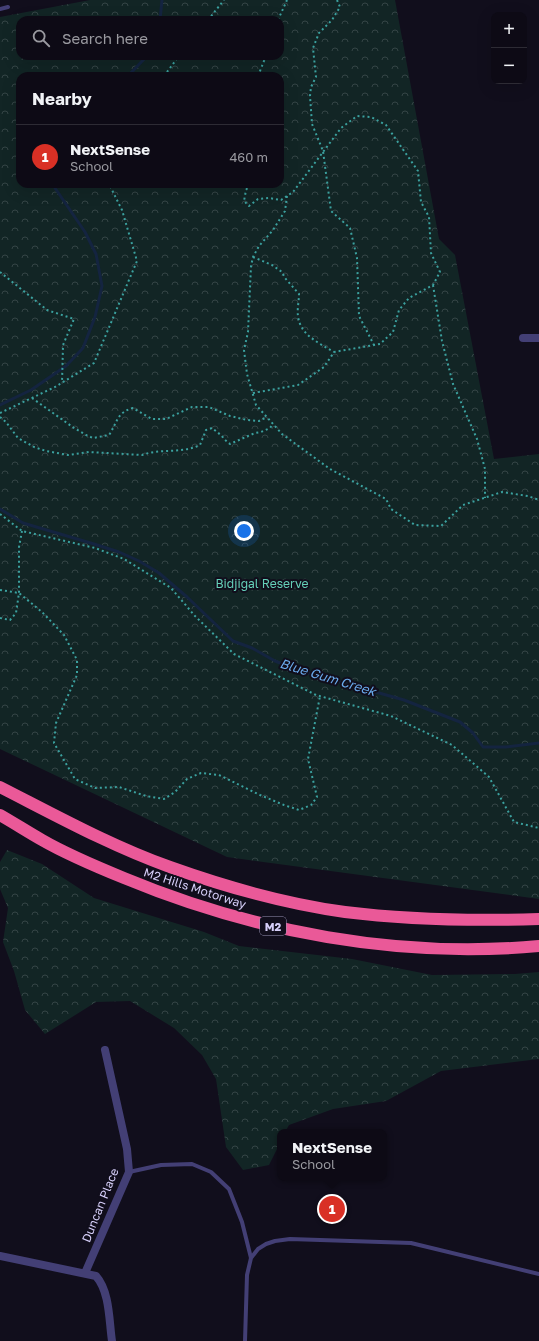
<!DOCTYPE html>
<html lang="en">
<head>
<meta charset="utf-8">
<style>
	body { margin:0; font-family:"Golos Text",sans-serif; background:#1b1822; color:#f1f3f6 }
	.controls { position:absolute; right:12px; top:12px; display:grid; overflow:hidden; border-radius:8px; box-shadow:0 4px 16px #0002 }
	.controls button { width:36px; height:36px; display:grid; place-items:center; padding:0; border:0; border-bottom:1px solid #2d2b34; background:#0d0a15; color:#f1f3f6; font:20px sans-serif }
	.you { position:absolute; left:244px; top:531px; width:14px; height:14px; margin:-10px; border:3px solid #fff; border-radius:50%; background:#1a73e8; box-shadow:0 0 0 6px #1a73e833 }
	.badge { display:grid; place-items:center; width:26px; height:26px; border-radius:50%; background:#d93025; color:#fff; font-size:13px; font-weight:700 }
	.pin { position:absolute; translate:-50% -50%; border:2px solid #fff; box-shadow:0 1px 4px #0006 }
	.popup { position:absolute; left:277px; top:1129px; width:110px; height:52px; box-sizing:border-box; display:grid; place-content:center; border-radius:8px; background:#0d0a15; filter:drop-shadow(0 1px 3px #0005); font-size:13px; white-space:nowrap; color:#9a9aa0 }
	.popup b { font-size:15px; color:#f1f3f6 }
	.popup::after { content:''; position:absolute; left:50%; top:100%; margin-left:-8px; border:8px solid transparent; border-top-color:#0d0a15 }
	.list { margin:0; padding:0; list-style:none }
	h2 { display:flex; justify-content:space-between; align-items:center; height:52px; margin:0; padding:0 16px; font-size:17px }
	h2 small { font-size:13px; font-weight:400; color:#9a9aa0 }
	.list li { display:grid; grid-template-columns:26px 1fr auto; gap:12px; align-items:center; box-sizing:border-box; height:64px; padding:0 16px; border-top:1px solid #2d2b34 }
	.list b { display:block; font-size:15px; white-space:nowrap }
	.list p { margin:0; font-size:13px; white-space:nowrap; color:#9a9aa0 }
	.list em { font-size:13px; font-style:normal; color:#9a9aa0 }
	.icon { flex:none; width:22px; height:22px; fill:none; stroke:currentColor; stroke-width:2; stroke-linecap:round; stroke-linejoin:round }
	.map { position:relative; flex:none; width:539px; height:1341px; overflow:hidden }
	.search { position:absolute; background:#0d0a15; box-shadow:0 4px 16px #0002; left:16px; top:16px; width:268px; height:44px; display:flex; align-items:center; gap:10px; box-sizing:border-box; padding:0 14px; border-radius:12px; color:#9a9aa0; font-size:15px }
	.panel { position:absolute; background:#0d0a15; box-shadow:0 4px 16px #0002; left:16px; top:72px; width:268px; height:116px; border-radius:12px }
	.map>svg:first-child { display:block }
</style>
</head>
<body>
<div class="map">
<svg width="539" height="1341" viewBox="0 0 539 1341">
	<defs>
		<pattern id="forest-crowns" width="20" height="18" patternUnits="userSpaceOnUse"><rect width="20" height="18" fill="#122525"/><path d="M2 6a3 3 0 1 1 6 0M12 15a3 3 0 1 1 6 0" fill="none" stroke="#344445"/></pattern>
	</defs>
	<rect width="100%" height="100%" fill="#110e1c"/>
	<path fill="url(#forest-crowns)" fill-rule="evenodd" d="M90 0H395L439 239 455 255 494 459 539 454V899L227 857 0 749V17ZM20 20H280V56H20ZM20 76H280V184H20Z
		M7 850 42 864 94 898 204 932 239 946 352 959 432 975 515 974 539 972V1059L441 1071 386 1101 333 1109 289 1125 285 1132H280V1143L269 1165 243 1170 226 1147 216 1079 202 1055 174 1028 130 1001 96 1002 45 1034 25 1010 14 971 3 942 8 908 0 889V862Z"/>
	<g fill="none" stroke-linecap="round" stroke-linejoin="round">
		<path stroke="#142440" stroke-width="3" d="M160 20 162 0
			M128 76 147 56
			M0 405 31 390 66 366 83 348 95 317 102 286 96 254 85 232 55 188 54 184
			M0 509 23 523 94 544 119 552 139 561 159 573 187 597 233 641 252 648 275 661 301 671 404 700 460 722 473 733 483 747H506L539 743"/>
		<path stroke="#3ba19f" stroke-width="2" stroke-dasharray="2 3" stroke-linecap="butt" d="M337 0 340 7 332 20 319 33 313 48 316 77 311 87 310 96 312 124 323 151 331 211 350 228 357 258 359 316 374 345
			M208 20 224 0
			M278 20 287 0
			M164 76 179 56
			M258 76 266 56
			M250 184 246 190 244 201 249 206 258 199 269 198 281 200 293 192 341 128 357 116 371 117 386 125 418 171 421 202 429 217 431 253 440 272 433 285 409 298 399 310 393 332 380 344 334 352 324 367 298 385 253 393
			M287 196 285 211 273 230 259 246 253 257 251 266 248 332 244 350 247 374 256 405 282 434 330 469 386 499 391 509 415 525 441 526 463 505 502 492 528 496 539 500
			M253 257 272 265 282 272 285 278 299 294C299 301 297 309 298 316 300 335 319 343 334 352
			M0 272 47 310 74 319 63 345 62 383
			M433 285 442 341 453 384 477 439 485 469V498
			M32 398 74 428 86 435 93 438 109 435C117 423 117 412 133 408L152 419H166L192 407H209L230 416 247 420 259 421 267 417
			M0 413 55 387 94 363 137 261 122 210 109 184
			M0 417 6 422 18 438 34 447 46 451 68 455 89 452 142 455C161 448 182 454 200 445L206 430 212 428 222 436 224 439 230 444 255 433 261 432 270 428 273 424
			M0 514 22 531 95 548 124 559 171 588 195 616 234 654 316 695 391 716 452 745 489 777 514 822 539 828
			M0 590 19 593 42 612 64 635 77 660V675L56 723 54 743 75 779 95 788 119 787 146 796 164 799 175 792 187 779 201 773 219 775 260 795 284 805 299 810 311 805 317 797 308 759 320 696
			M0 618 10 620 16 613 19 593V547L22 531"/>
		<path stroke="#433f75" stroke-width="4" d="M0 9 8 7
			M129 1172 161 1165 192 1164 211 1172 229 1189 242 1222 251 1258
			M245 1341 247 1275 251 1258 258 1249 266 1244 275 1241 290 1239 411 1243 539 1274"/>
		<path stroke="#433f75" stroke-width="8" d="M523 338H539
			M0 1256 96 1276C110 1292 109 1321 112 1341
			M85 1273 129 1172 127 1149 105 1050"/>
		<path stroke="#ea5998" stroke-width="12" d="M0 787C55 815 111 846 170 867 226 887 286 904 345 912 410 920 474 921 539 919
			M0 815C14 823 28 832 42 840 68 855 97 867 124 878 254 932 398 959 539 946"/>
	</g>
	<g text-anchor="middle" dominant-baseline="central" stroke-width="4" stroke-linejoin="round" paint-order="stroke">
		<rect fill="#110e1c" stroke="#9b95b7" stroke-width="1" x="260" y="917" width="26" height="18" rx="3"/>
		<g font-size="11" font-weight="bold" fill="#d6cff9">
			<text x="273" y="926">M2</text>
		</g>
		<g font-size="12" fill="#65cfb9" stroke="#110e1c">
			<text x="262" y="583">Bidjigal Reserve</text>
		</g>
		<g font-size="12" fill="#d6cff9" stroke="#110e1c">
			<text transform="translate(195 888) rotate(18)">M2 Hills Motorway</text>
			<text transform="translate(100 1205) rotate(-68)">Duncan Place</text>
		</g>
		<g font-size="13" font-style="italic" fill="#6aaaec" stroke="#110e1c">
			<text transform="translate(328 677) rotate(17)">Blue Gum Creek</text>
		</g>
	</g>
</svg>
<div class="controls">
<button>+</button>
<button>−</button>
</div>
<div class="you"></div>
<div class="pin badge" style="left:332px;top:1209px">1</div>
<div class="popup"><b>NextSense</b>School</div>
<div class="search"><svg class="icon" aria-label="search" viewBox="0 0 24 24"><circle cx="10" cy="10" r="6"/><path d="M15 15l6 6"/></svg>Search here</div>
<section class="panel">
<h2>Nearby<small></small></h2>
<ul class="list">
<li><span class="badge">1</span><div><b>NextSense</b><p>School</p></div><em>460 m</em></li>
</ul>
</section>
</div>
</body>
</html>
